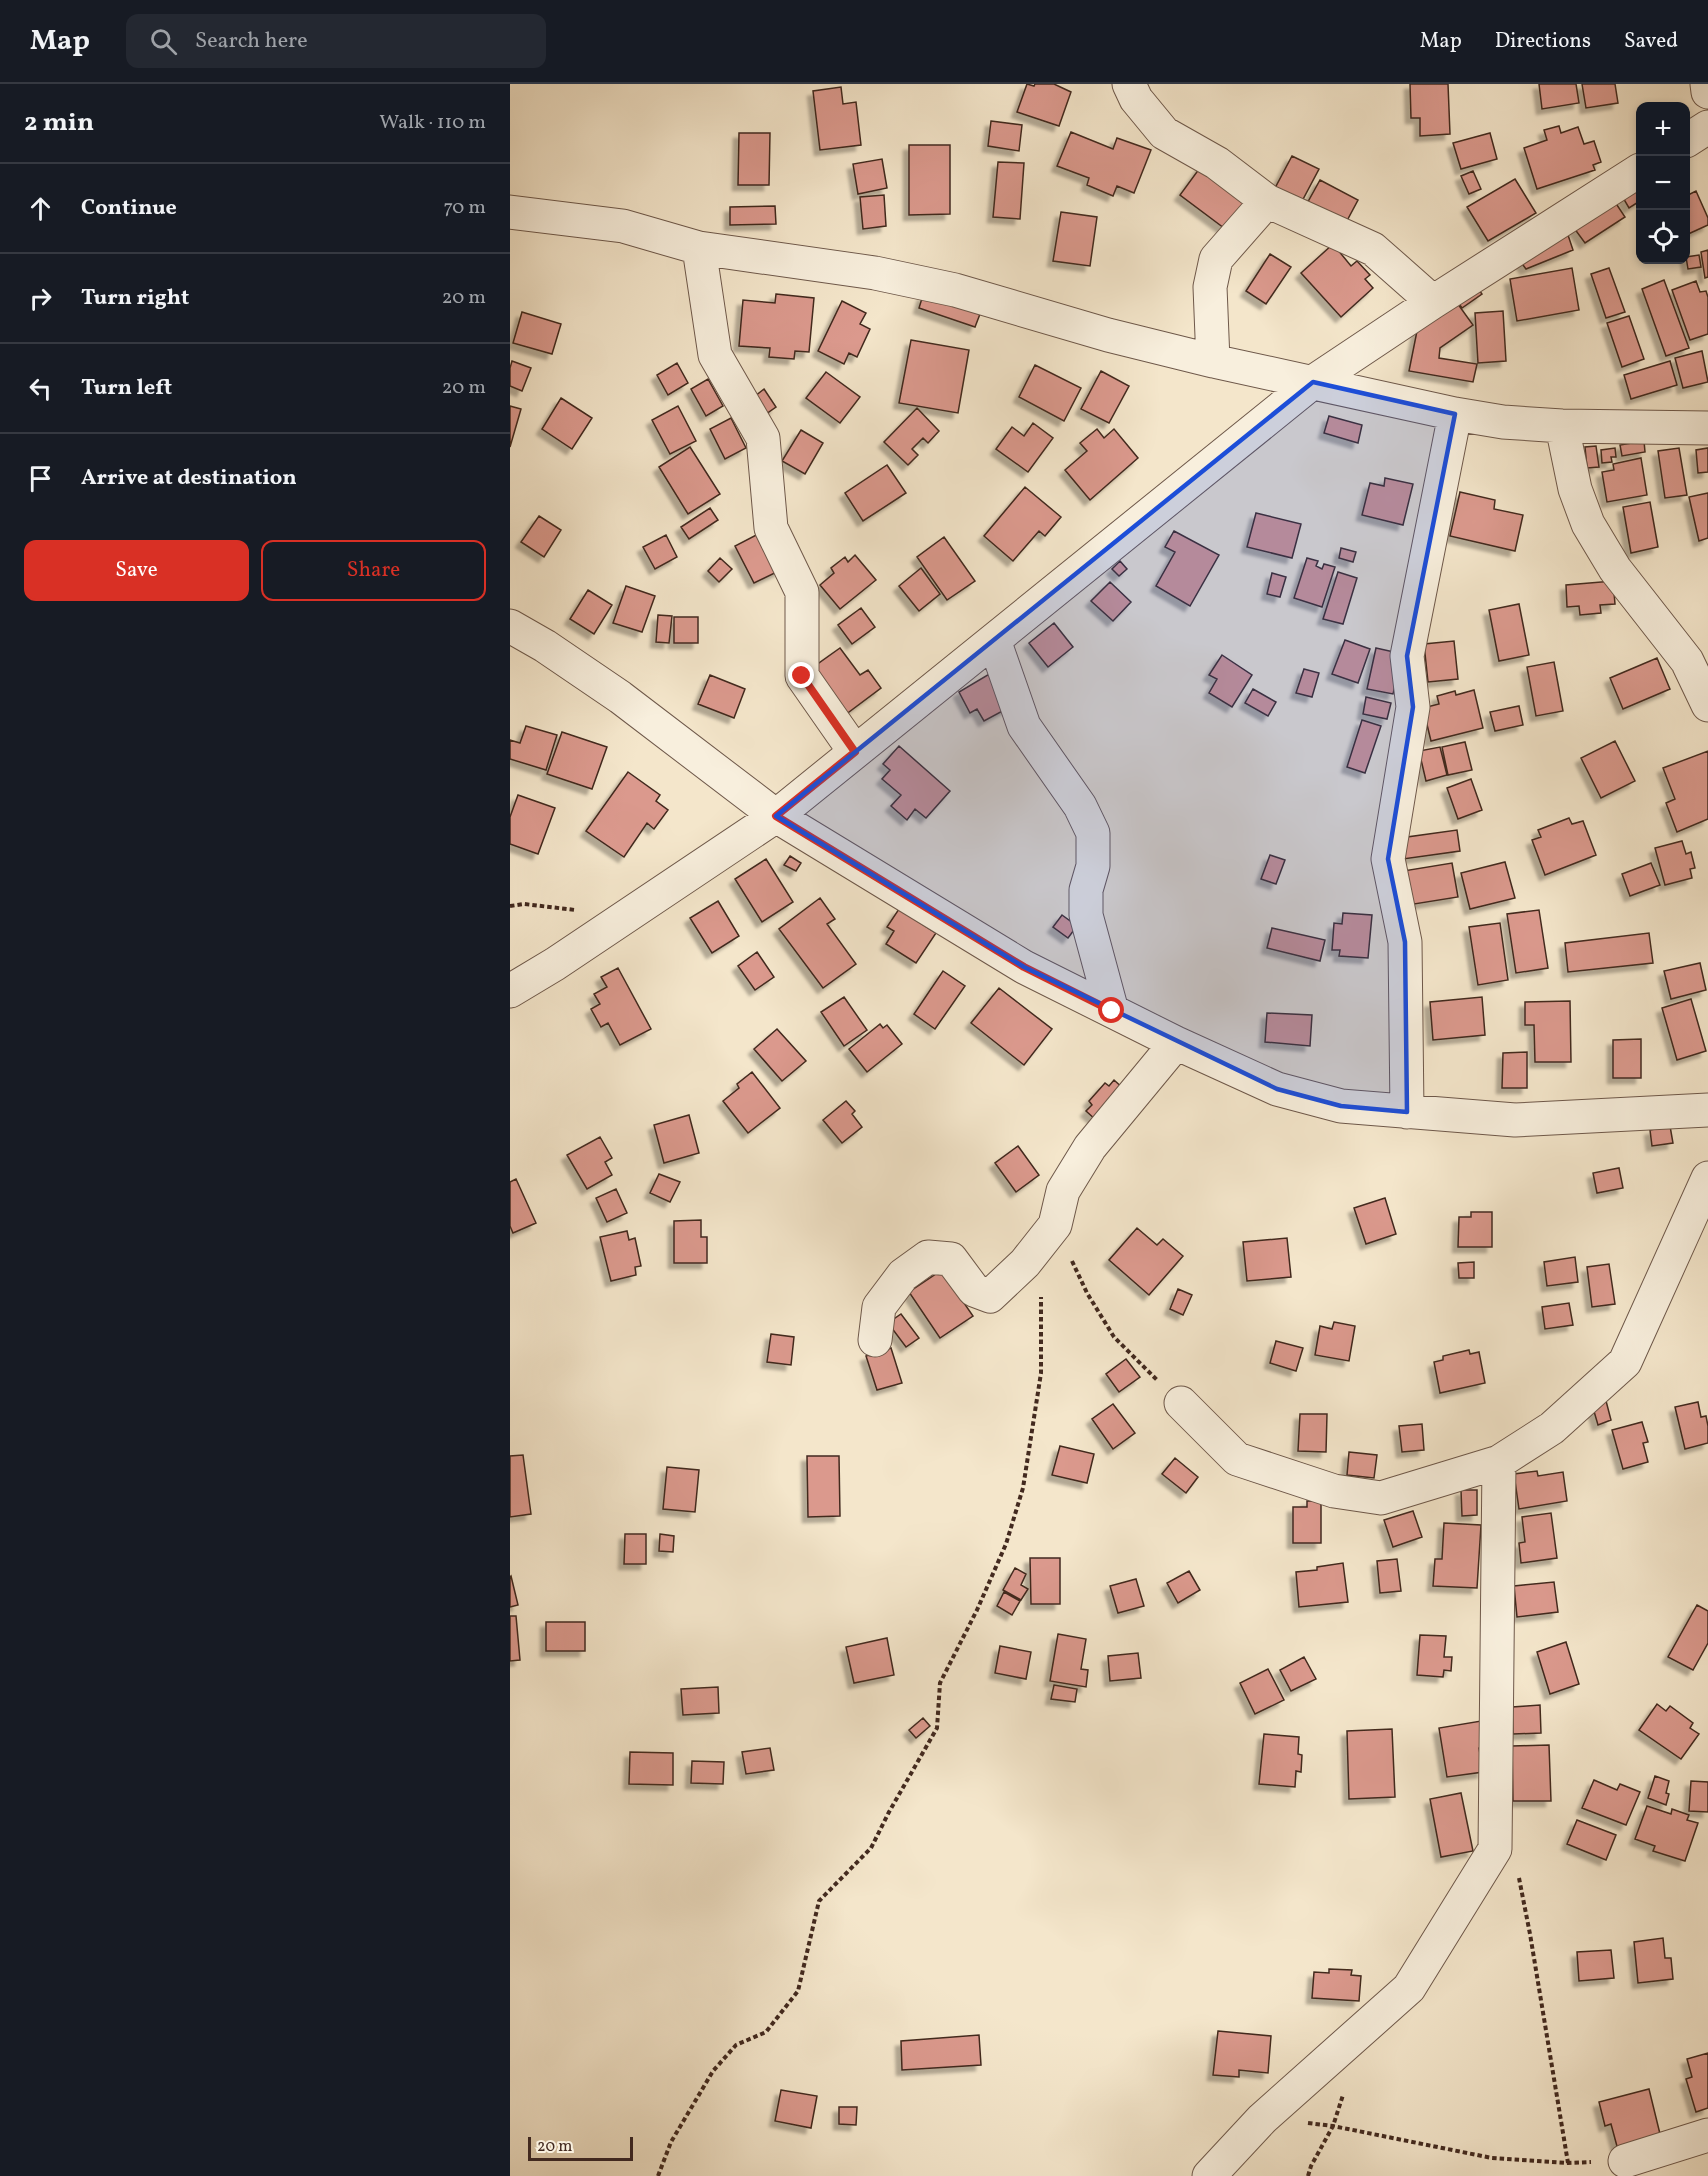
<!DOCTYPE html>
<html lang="en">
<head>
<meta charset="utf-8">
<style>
	body { margin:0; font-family:Vollkorn,serif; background:#242831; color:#f1f3f6 }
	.controls { position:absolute; right:18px; top:18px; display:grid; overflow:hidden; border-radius:12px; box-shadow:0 3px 9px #0003 }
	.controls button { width:54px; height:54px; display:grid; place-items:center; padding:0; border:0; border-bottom:2px solid #363941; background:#171b24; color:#f1f3f6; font:30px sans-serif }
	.scale { position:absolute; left:18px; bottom:15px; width:105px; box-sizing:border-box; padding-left:6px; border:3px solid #42291f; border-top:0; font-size:16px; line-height:21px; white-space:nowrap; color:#42291f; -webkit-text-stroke:4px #f8efdd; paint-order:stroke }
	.stop { position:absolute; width:18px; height:18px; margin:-14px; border:4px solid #d93025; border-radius:50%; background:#fff }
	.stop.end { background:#d93025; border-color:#fff; box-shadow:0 2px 6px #0008 }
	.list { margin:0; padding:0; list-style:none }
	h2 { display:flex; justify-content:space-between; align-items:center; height:78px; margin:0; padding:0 24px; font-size:26px }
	h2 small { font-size:20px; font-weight:400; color:#9ea1a6 }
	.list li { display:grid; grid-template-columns:39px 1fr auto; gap:18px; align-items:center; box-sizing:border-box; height:90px; padding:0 24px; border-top:2px solid #363941 }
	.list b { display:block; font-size:22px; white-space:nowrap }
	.list em { font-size:20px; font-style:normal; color:#9ea1a6 }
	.actions { display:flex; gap:12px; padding:18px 24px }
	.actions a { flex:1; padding:14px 0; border:2px solid #d93025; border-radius:12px; text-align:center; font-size:21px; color:#d93025 }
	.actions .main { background:#d93025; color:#fff }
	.icon { flex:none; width:33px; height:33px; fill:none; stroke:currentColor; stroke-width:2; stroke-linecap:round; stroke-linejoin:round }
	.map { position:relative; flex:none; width:1198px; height:2092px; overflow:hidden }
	header { display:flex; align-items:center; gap:36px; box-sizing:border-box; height:84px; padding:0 30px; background:#171b24; border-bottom:2px solid #363941 }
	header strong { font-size:28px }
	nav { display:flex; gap:33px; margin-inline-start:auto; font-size:21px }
	.search { width:420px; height:54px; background:#242831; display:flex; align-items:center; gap:15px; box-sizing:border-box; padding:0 21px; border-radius:12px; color:#9ea1a6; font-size:22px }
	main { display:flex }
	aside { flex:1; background:#171b24 }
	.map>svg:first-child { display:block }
</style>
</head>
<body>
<header>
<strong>Map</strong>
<div class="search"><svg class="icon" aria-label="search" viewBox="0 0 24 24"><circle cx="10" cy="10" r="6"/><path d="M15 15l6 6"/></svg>Search here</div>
<nav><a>Map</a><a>Directions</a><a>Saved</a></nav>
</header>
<main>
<aside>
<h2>2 min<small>Walk · 110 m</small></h2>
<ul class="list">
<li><svg class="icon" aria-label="ahead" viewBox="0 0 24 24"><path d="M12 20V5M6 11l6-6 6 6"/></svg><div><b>Continue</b></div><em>70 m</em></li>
<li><svg class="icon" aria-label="right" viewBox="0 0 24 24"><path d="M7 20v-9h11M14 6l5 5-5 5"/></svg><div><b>Turn right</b></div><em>20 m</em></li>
<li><svg class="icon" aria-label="left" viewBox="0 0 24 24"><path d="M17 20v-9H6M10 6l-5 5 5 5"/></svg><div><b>Turn left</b></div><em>20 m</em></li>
<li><svg class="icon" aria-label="arrive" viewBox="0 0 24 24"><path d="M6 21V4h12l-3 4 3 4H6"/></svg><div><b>Arrive at destination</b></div></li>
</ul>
<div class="actions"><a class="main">Save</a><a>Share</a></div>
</aside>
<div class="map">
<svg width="1198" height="2092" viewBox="0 0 1198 2092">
	<defs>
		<filter id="shadow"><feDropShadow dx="-5.5" dy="5.5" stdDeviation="1.5" flood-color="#0004"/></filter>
	</defs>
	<rect width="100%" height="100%" fill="#f4e6cb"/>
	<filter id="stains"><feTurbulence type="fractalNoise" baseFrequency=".00333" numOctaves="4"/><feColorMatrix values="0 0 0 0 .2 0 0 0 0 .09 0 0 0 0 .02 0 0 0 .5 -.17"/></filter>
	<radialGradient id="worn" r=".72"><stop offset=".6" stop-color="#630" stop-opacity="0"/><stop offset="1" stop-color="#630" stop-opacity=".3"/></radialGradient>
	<path fill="#db998d" stroke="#42291f" stroke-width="1.5" filter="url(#shadow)" d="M517 0 524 2 525 0H544L561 8 549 42 507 28Z
		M900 0H938L940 50 910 52V34H901Z
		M1029 0H1066L1069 19 1032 25Z
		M1072 0H1105L1108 19 1076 24Z
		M331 3 333 20 346 18 351 61 310 66 303 7Z
		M481 37 512 41 509 67 478 62Z
		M1049 42 1051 49 1068 43 1074 60 1084 57 1091 78 1083 81 1085 86 1027 105 1014 64 1037 56 1034 46Z
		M561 48 603 65 607 54 641 66 624 109 607 102 603 112 577 101 579 94 547 82Z
		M229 49H260L259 101H228Z
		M980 49 987 75 951 85 943 59Z
		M399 61H440V130L399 131Z
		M782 72 809 85 791 119 764 106Z
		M372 75 377 104 348 110 343 80Z
		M488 78 514 79 510 135 483 133Z
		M692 81 744 120 722 150 670 111Z
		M963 87 971 105 959 110 951 92Z
		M1005 95 1026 129 978 157 957 123Z
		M810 96 848 116 832 146 794 125Z
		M1130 100V117L1119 124 1112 112Z
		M1186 107 1198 134V141L1176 151V112Z
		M374 111 376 142 353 145 350 113Z
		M1105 118 1115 133 1075 159 1064 144Z
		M265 122 266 140 220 141V123Z
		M551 128 587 133 580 182 543 177Z
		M1057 148 1063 166 1016 185 1010 177Z
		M823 160 841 182 847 177 860 191 855 195 863 204 831 233 791 189Z
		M1198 166V193L1195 194 1191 168Z
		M760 170 781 183 756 220 736 207Z
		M1189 171 1191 183 1178 185 1176 173Z
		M1062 184 1069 226 1007 237 1000 195Z
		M1099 184 1115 228 1096 234 1081 190Z
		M1154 196 1179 264 1156 272 1132 205Z
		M1186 197 1190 208 1196 207 1198 213V250L1180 256 1162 206Z
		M967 203 972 210 952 224 947 217Z
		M266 210 304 214 299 268 285 267 284 275 259 273 260 264 229 262 233 216 265 219Z
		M413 211 470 230 465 243 409 224Z
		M945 216 963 241 930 264 929 274 967 280 963 298 899 287 908 242Z
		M332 217 356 229 350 240 360 245 347 273 339 269 334 280 308 267Z
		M993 227 996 277 968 279 965 229Z
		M12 228 51 240 42 270 3 259Z
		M1119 232 1134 275 1112 283 1097 239Z
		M401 256 459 266 448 329 389 319Z
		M1192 267 1198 298 1173 304 1165 274Z
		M2 277 21 284 12 307 0 302V284Z
		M1160 277 1167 301 1121 315 1114 291Z
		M167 279 178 299 158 311 147 291Z
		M525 281 571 304 554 337 509 313Z
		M591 287 619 302 599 339 571 325Z
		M316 288 350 313 330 339 296 314Z
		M198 295 213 322 196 332 181 305Z
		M254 305 266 323 256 330 244 313Z
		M51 314 82 334 62 365 32 345Z
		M0 322 11 325 0 363Z
		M168 322 186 357 160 370 142 336Z
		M407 324 429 347 418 359 413 354 402 365 408 371 398 381 374 358Z
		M819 332 852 341 848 359 814 349Z
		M221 334 236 364 215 375 200 345Z
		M523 339 543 354 518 388 486 365 502 343 514 352Z
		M587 345 594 354 604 345 628 374 580 416 555 386 577 367 570 359Z
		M291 346 313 359 295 390 272 377Z
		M1134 357 1135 368 1112 372 1110 361Z
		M1086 362 1089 383 1077 384 1075 363Z
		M180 363 210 410 178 430 149 383Z
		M1105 364 1106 373H1101L1102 378 1092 379 1091 366Z
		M1169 364 1177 411 1155 414 1148 367Z
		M1198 364V388L1188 389 1186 366Z
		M1131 374 1137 411 1097 418 1092 388 1104 386 1103 380Z
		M377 381 396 409 353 437 335 409Z
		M875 394 903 400 893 441 852 431 860 399 874 402Z
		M515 403 551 433 535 452 529 447 503 477 474 452Z
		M950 408 985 416 984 425 1013 431 1005 467 940 452Z
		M1198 409V454L1189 457 1179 413Z
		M1140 418 1148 463 1121 469 1113 423Z
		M200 424 208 436 179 455 171 443Z
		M746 429 791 440 782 474 737 463Z
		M29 432 51 446 34 473 11 458Z
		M664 447 709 471 680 522 646 502 665 468 655 463Z
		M252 448 271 486 244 499 225 462Z
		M156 451 167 473 145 485 133 463Z
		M434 453 465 497 437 516 407 473Z
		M831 464 846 468 843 478 829 474Z
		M345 471 366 496 330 525 310 501 324 489 321 484 335 473 338 478Z
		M210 474 222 485 209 498 198 487Z
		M797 474 808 477 806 482 812 485 814 480 825 483 812 523 784 514Z
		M610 477 617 485 609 492 602 485Z
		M411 484 430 510 409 527 389 502Z
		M828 488 847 494 833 540 813 535Z
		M762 489 776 493 770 513 757 510Z
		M1103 497 1105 520 1090 521 1091 529 1070 531 1069 522 1057 523 1056 501Z
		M600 498 621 518 603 537 581 517Z
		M116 502 145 512 132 548 103 539Z
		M78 506 102 521 84 550 60 535Z
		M1009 520 1019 571 989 577 979 526Z
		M351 524 365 543 342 560 328 541Z
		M148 531 162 532 159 559 146 558Z
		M164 533H188V559H164Z
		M544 539 563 563 538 583 519 559Z
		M835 556 860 565 848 599 822 590Z
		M944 557 948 595 918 598 914 560Z
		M330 564 350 591 358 586 371 604 335 631 302 584Z
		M866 564 893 570 883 610 857 605Z
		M712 571 742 591 722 623 699 609 707 595 699 591Z
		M1147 574 1160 605 1113 625 1100 594Z
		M1044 578 1053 627 1026 632 1017 583Z
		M794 585 809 589 802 613 786 609Z
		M481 589 500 623 474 637 467 625 460 629 449 608Z
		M200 591 235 605 224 634 188 620Z
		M743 605 766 618 758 632 735 619Z
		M964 606 973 644 921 657 913 624 929 620 927 612 945 607 946 611Z
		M856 613 881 619 877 635 853 630Z
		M1009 622 1013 641 985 647 980 628Z
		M852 636 871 642 855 689 837 683Z
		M16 642 47 651 36 686 0 675V656L10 659Z
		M52 648 97 663 82 705 37 690Z
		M1105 657 1125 697 1091 714 1071 674Z
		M955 658 962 686 938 691 932 663Z
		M389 662 440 707 416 734 405 725 397 736 381 722 391 711 372 695 380 686 373 680Z
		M930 663 937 691 916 697 909 667Z
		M1198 667V735L1167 748 1156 719 1165 715 1153 684Z
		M118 688 150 711 146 717 158 726 144 745 137 739 114 773 76 747Z
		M961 695 972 726 948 735 937 704Z
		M8 711 45 724 28 770 0 760V733Z
		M1059 734 1062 740 1073 737 1086 771 1035 791 1022 756 1031 753 1028 746Z
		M947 746 950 767 893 775 890 754Z
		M1172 757 1176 770 1181 768 1185 784 1180 785 1182 794 1155 801 1145 764Z
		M760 771 775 776 766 800 751 795Z
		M280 772 291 779 286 787 274 781Z
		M256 775 283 818 252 838 225 795Z
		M995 778 1005 814 960 825 951 789Z
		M942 779 948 813 898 821 893 787Z
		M1141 779 1150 801 1120 812 1112 790Z
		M310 814 325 835 317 840 346 880 313 904 269 845Z
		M208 817 229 852 202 869 180 834Z
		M389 825 426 849 406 879 376 860 384 847 377 843Z
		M1029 826 1038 884 1006 889 997 830Z
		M833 829 862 831 858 874 829 872 830 866H822L824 839 832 840Z
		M552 831 567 842 558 854 543 843Z
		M990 839 998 896 968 901 959 843Z
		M762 844 815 856 810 877 757 864Z
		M1139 849 1143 879 1058 888 1055 859Z
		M247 868 264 893 245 906 228 882Z
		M1190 879 1196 906 1161 915 1154 887Z
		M108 884 141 945 110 961 98 939 91 943 81 925 90 920 84 910 97 903 91 893Z
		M433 887 455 902 425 945 404 930Z
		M489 904 542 945 514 981 461 939Z
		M334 913 357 946 334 962 311 928Z
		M972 913 975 951 923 956 920 918Z
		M1181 915 1196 967 1167 976 1152 924Z
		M1060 917 1061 978H1025L1024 941H1015V918Z
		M757 929 802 931 800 962 755 958Z
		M370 940 373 944 377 941 392 960 357 988 339 965Z
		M267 945 296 977 272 997 244 965Z
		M1131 955V994H1103V956Z
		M1017 968V1004H992L993 969Z
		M242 988 270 1024 238 1049 213 1017 229 1004 227 1000Z
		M604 996 615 1006 587 1037 576 1027 582 1021 579 1017 595 999 599 1002Z
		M336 1017 345 1027 342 1030 352 1043 332 1059 313 1036Z
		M179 1031 189 1069 154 1079 144 1041Z
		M1160 1042 1163 1059 1142 1062 1140 1046Z
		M90 1053 102 1074 95 1078 102 1091 77 1105 57 1071Z
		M508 1062 529 1091 506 1108 485 1079Z
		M1109 1084 1113 1104 1087 1109 1083 1089Z
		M149 1090 170 1098 160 1118 140 1109Z
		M6 1095 26 1139 3 1149 0 1142V1098Z
		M106 1105 117 1129 97 1138 86 1114Z
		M875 1114 886 1150 856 1160 844 1124Z
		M961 1128H982V1163H948L949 1133H961Z
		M191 1136V1153H197V1179H164V1137Z
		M627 1144 647 1161 653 1155 673 1172 639 1211 599 1176Z
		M117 1147 119 1156 125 1154 131 1182 125 1183 126 1191 101 1197 90 1153Z
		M777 1154 781 1193 737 1197 733 1158Z
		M1065 1173 1068 1198 1037 1202 1034 1178Z
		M964 1178V1194H949L948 1179Z
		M1099 1180 1105 1220 1082 1223 1077 1183Z
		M438 1182 445 1206 463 1232 430 1254 399 1208Z
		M668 1205 682 1211 673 1231 660 1225Z
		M1059 1219 1063 1241 1035 1245 1032 1223Z
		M391 1230 409 1254 396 1263 378 1239Z
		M824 1238 845 1242 839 1277 805 1271 810 1242 822 1245Z
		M261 1250 284 1253 281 1281 257 1278Z
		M766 1257 793 1264 786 1287 760 1279Z
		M381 1264 392 1299 367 1306 356 1272Z
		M959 1266 960 1270 969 1268 975 1299 930 1309 924 1278 933 1276V1272Z
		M616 1275 630 1293 609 1308 596 1290Z
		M1095 1313 1101 1336 1088 1341 1081 1317Z
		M1188 1318 1191 1333 1196 1332 1198 1342V1359L1175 1365 1165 1323Z
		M603 1320 625 1349 603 1365 582 1335Z
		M790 1330H817L816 1368 788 1367Z
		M1132 1338 1138 1358 1133 1359 1138 1378 1113 1385 1102 1346Z
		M912 1340 914 1366 892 1368 889 1342Z
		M550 1362 584 1370 577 1399 542 1391Z
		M839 1368 867 1371 864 1394 837 1391Z
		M13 1371 21 1430 0 1433V1372Z
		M297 1372H329L330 1432 298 1433Z
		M665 1374 688 1393 676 1409 652 1390Z
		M157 1383 189 1386 185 1428 153 1425Z
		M1027 1387 1028 1392 1053 1388 1057 1417 1009 1425 1004 1390Z
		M951 1406H967V1431L952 1432Z
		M797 1417H811V1459H783V1423H797Z
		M903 1427 912 1453 883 1463 874 1436Z
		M1041 1429 1047 1474 1011 1479 1009 1459 1015 1458 1012 1433Z
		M934 1439 971 1441 967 1504 923 1502 925 1475H932Z
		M115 1450H136V1480H114Z
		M150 1450 164 1452 163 1468 149 1467Z
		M520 1474H550V1520H521Z
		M887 1475 891 1507 870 1509 867 1477Z
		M833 1479 838 1518 789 1523 786 1488 807 1486V1483Z
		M505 1484 516 1490 511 1501 518 1505 511 1516 493 1506Z
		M679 1487 690 1506 668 1519 657 1499Z
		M1 1492 8 1521 0 1523V1493Z
		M626 1495 634 1522 608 1529 600 1502Z
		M1044 1498 1048 1528 1007 1533 1004 1502Z
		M494 1508 510 1517 502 1531 487 1522Z
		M1187 1521 1198 1527V1559L1183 1586 1158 1573Z
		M0 1532H6L10 1576 0 1577Z
		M36 1538H75V1567H36Z
		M548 1550 576 1555 571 1585 578 1586 576 1603 540 1597Z
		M910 1551 936 1552 934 1573H942L941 1587 934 1586 933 1593 907 1591Z
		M377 1554 384 1591 344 1599 336 1563Z
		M1056 1558 1069 1600 1040 1610 1027 1568Z
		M490 1562 521 1568 516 1595 485 1589Z
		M628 1569 631 1594 600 1597 598 1572Z
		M794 1573 806 1595 781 1607 770 1586Z
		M758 1585 774 1616 745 1630 730 1599Z
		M544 1601 567 1605 565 1618 541 1615Z
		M208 1603 209 1629 173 1631 171 1605Z
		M1147 1620 1156 1627 1160 1622 1183 1639 1180 1644 1189 1650 1171 1675 1129 1646Z
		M1030 1621 1031 1649 1003 1650 1002 1623Z
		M413 1634 420 1642 406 1654 399 1646Z
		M971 1637 975 1663 969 1664 973 1688 937 1693 929 1644Z
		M882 1645 885 1713 839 1715 837 1647Z
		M754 1650 789 1653 788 1670 792 1671 791 1688 786 1687 785 1703 749 1700Z
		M1039 1661 1041 1717H1003L1002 1662Z
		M260 1664 264 1686 236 1690 232 1668Z
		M120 1668 163 1669V1701L119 1700Z
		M182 1677 214 1678 213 1700 181 1699Z
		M1145 1692 1159 1697 1156 1709 1159 1710 1156 1721 1138 1714Z
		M1084 1696 1107 1706 1110 1700 1130 1708 1116 1741 1072 1724Z
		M1181 1697 1198 1698V1728L1179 1727Z
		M951 1709 963 1767 931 1773 920 1715Z
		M1137 1722 1161 1730 1162 1725 1179 1731 1177 1736 1188 1739 1175 1777 1143 1767 1145 1762 1125 1755Z
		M1067 1736 1106 1751 1096 1776 1057 1760Z
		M1153 1854 1155 1874H1161L1163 1895 1128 1899 1124 1858Z
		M1101 1866 1104 1894 1069 1897 1067 1868Z
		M819 1885 842 1886 841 1891 851 1892 849 1917 802 1914 804 1888 819 1889Z
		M708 1947 761 1952 758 1989 729 1986V1993L703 1991Z
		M469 1951 471 1981 392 1986 391 1957Z
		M1198 1969V2024L1186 2028 1176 1995 1182 1993 1177 1975Z
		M1139 2005 1151 2054 1108 2066 1101 2040 1095 2042 1089 2018Z
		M271 2006 307 2012 301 2044 265 2037Z
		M329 2023H347L346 2041 329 2040Z"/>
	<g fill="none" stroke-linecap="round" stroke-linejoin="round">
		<g stroke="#6e584a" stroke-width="35">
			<path id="minor" d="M619 0 626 15 654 49 707 79 757 117 863 165 923 218
				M1197 0 1198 8
				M1176 57 1198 43
				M0 128 113 142 189 164 365 189 445 206 598 251 703 277 945 330 993 338 1052 342 1198 344
				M189 164 205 271 253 354 261 444 292 508V592L345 668
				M703 277 700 203 706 175 757 117
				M1052 342 1065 405 1078 440 1105 485 1177 577 1198 621
				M0 542 35 562 110 613 266 732 514 883 666 959 767 1005 831 1022 1005 1036 1198 1026
				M484 556 514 642 570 722 583 749V782L576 806V831L602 927
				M0 907 45 880 266 732 803 298 923 218 1130 86
				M897 1028 895 858 878 775 903 623 897 572 945 330
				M365 1256 369 1223 393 1191 418 1173 441 1175 464 1206 480 1212 515 1179 545 1141 553 1107 580 1063 666 959
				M671 1319 727 1375 824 1407 871 1414 989 1378
				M1115 2077 1198 2051
				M699 2092 752 2035 899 1904 985 1765 989 1378 1042 1344 1115 1278 1198 1094"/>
		</g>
		<path stroke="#42291f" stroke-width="4" stroke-dasharray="4.5 3" stroke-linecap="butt" d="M0 822 14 820 65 826
			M562 1177 577 1209 604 1253 647 1296
			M1009 1794 1020 1850 1058 2079
			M798 2039 823 2042 982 2074 1058 2079 1081 2078
			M148 2092 161 2058 203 1987 226 1961 256 1948 288 1907 309 1817 361 1764 379 1728 427 1644 430 1599 467 1526 496 1460 513 1404 531 1289V1213
			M798 2092 801 2082 823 2042 833 2011"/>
		<use href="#minor" stroke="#f8efdd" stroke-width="33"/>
	</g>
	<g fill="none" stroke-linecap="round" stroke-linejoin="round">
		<path stroke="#d93025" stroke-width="8" d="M292 592 345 668 266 732 514 883 602 927"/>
	</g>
	<path fill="#1d4ed8" fill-opacity="0.2" stroke="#1d4ed8" stroke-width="4.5" stroke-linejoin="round" d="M803 298 945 330 897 572 903 623 878 775 895 858 897 1028 831 1022 767 1005 514 883 266 732Z"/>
	<rect width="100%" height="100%" filter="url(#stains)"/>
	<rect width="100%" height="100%" fill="url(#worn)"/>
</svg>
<div class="controls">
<button>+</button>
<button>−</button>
<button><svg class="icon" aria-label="locate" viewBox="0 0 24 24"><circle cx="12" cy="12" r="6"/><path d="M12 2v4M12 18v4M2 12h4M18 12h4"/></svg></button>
</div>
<div class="scale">20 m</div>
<div class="stop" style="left:602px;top:927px"></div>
<div class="stop end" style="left:292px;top:592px"></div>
</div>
</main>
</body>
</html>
